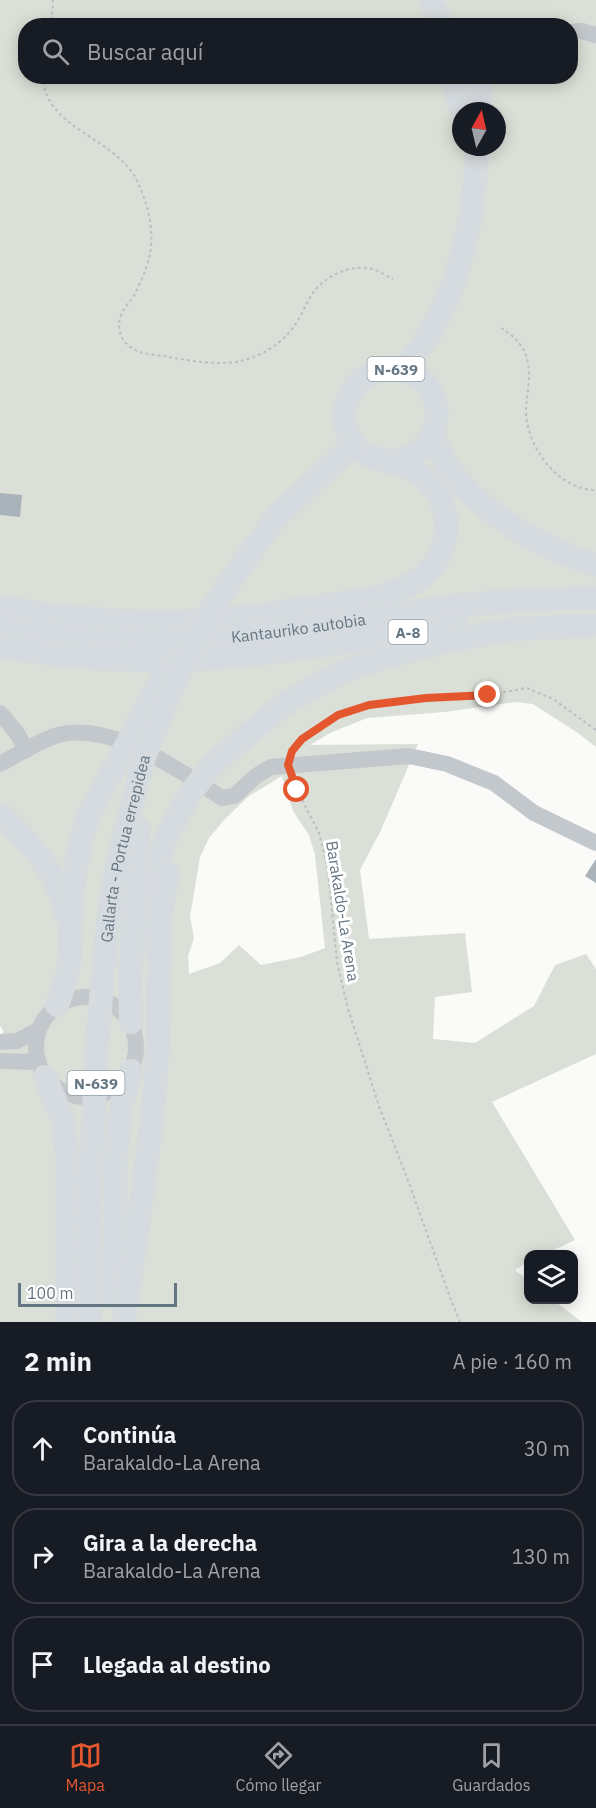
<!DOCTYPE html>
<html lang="es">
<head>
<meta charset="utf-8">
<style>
	body { margin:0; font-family:"IBM Plex Sans",sans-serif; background:#242831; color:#f1f3f6 }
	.controls { position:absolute; right:18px; bottom:18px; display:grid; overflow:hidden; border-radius:12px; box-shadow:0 3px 15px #0003 }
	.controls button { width:54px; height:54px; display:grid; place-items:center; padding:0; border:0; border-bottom:2px solid #363941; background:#171b24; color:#f1f3f6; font:30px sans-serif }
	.compass { position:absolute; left:452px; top:102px; width:54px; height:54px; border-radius:50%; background:#171b24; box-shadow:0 3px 15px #0003; rotate:8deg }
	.scale { position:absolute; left:18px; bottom:15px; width:159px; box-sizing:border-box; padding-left:6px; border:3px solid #657683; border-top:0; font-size:16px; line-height:21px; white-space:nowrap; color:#657683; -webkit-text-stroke:4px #fff; paint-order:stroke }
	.stop { position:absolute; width:18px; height:18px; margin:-14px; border:4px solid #e4572e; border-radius:50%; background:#fff }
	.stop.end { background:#e4572e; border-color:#fff; box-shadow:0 2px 6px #0008 }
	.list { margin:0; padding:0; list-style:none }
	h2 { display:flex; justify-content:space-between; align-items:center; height:78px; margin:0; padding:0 24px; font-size:26px }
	h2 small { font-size:20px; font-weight:400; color:#9ea1a6 }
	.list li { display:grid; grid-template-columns:39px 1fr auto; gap:18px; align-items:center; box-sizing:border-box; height:96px; margin:0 12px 12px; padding:0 12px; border:2px solid #363941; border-radius:24px }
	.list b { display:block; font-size:22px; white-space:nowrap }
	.list p { margin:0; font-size:20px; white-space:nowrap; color:#9ea1a6 }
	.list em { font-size:20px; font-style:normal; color:#9ea1a6 }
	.icon { flex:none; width:33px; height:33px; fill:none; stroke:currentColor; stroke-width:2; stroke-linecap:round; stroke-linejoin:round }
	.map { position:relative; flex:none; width:596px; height:1322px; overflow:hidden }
	.search { position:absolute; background:#171b24; box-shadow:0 3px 15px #0003; left:18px; right:18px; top:18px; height:66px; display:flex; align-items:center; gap:15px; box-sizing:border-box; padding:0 21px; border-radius:24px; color:#9ea1a6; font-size:22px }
	.sheet { height:402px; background:#171b24 }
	nav { display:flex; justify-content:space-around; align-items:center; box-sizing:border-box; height:84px; border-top:2px solid #363941; background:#171b24; font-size:16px; color:#9ea1a6 }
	nav a { display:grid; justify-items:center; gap:3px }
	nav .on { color:#e4572e }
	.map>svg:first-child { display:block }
</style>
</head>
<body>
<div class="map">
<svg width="596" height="1322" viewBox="0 0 596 1322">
	<rect width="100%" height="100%" fill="#fafaf8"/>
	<path fill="#dadfd7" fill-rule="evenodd" d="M0 0H596V747L578 733 533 704 516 702 445 712 367 718 330 733 310 745 418 744 381 830 360 870 369 939 465 933 472 992 435 997 433 1039 475 1043 534 1006 555 965 586 954 596 969V1054L492 1102 575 1240 545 1254H528V1262L515 1270 528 1280V1300H553L582 1322H0V1072L2 1055 0 1054V1049L2 1048 3 1030 0 1026ZM26 26H570V76H26ZM461 111H497V147H461ZM282 776 293 811 309 835 315 855 325 948 301 957 261 965 239 945 220 963 189 974 188 956 194 938 190 917 200 857 209 838 224 820 249 796Z"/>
	<path fill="#aab3b9" d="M0 493 22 495 20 517 0 515Z
		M596 859V883L585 876Z"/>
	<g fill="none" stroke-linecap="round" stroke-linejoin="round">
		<path stroke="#bbbfc2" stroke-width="2" stroke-dasharray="3 3" stroke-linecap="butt" d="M49 26 52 15 53 0
			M42 76C44 83 45 92 48 98 68 135 122 144 139 185 150 210 156 239 147 265 144 275 139 285 135 294 131 301 125 306 122 313 114 331 123 346 140 352 147 354 155 355 163 356 186 360 211 365 235 362 259 358 281 345 295 325 302 315 306 303 313 293 326 275 350 264 372 269 379 271 387 276 393 279
			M501 328C512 335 521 342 526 355 532 373 527 392 526 410 526 447 558 490 596 490
			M291 752 301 739 338 715 369 705 426 698 488 695 527 688 553 699 596 730
			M292 778 297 790 319 833 328 869 337 962 348 1009 380 1109 406 1175 451 1300 460 1322"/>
		<path stroke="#c3c8cc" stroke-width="16" d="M570 32 582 31 596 35
			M0 713 16 732 27 750
			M0 764C19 754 38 741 58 735 111 721 179 770 222 798L234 796 256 776 271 767 409 756 447 764 494 783 534 813 596 843
			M36 1047a50 50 0 1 1 100 0a50 50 0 1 1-100 0Z
			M0 1042 17 1041 38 1030
			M0 1061 38 1062"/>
		<g stroke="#d6dbdf" stroke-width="24">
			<path d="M430 0 443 26"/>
			<path d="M451 76 462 111"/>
			<path d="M478 111 480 87 484 76"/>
			<path d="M403 371C412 358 422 346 430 333 463 276 475 212 477 147"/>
			<path d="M433 433C450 499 535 546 596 565"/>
			<path d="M0 607C58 617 117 623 176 622 225 621 273 613 321 606 357 601 404 598 430 569 441 558 445 543 446 528 448 499 426 471 399 464 382 459 366 459 354 444 329 412 356 365 396 369 455 376 448 464 385 461"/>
			<path id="s1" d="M0 626C62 638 126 644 190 640 276 635 361 618 447 607 496 601 546 599 596 598"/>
			<path d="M0 646C58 656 117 662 177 660 270 657 364 638 456 626"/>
			<path d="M0 814C31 845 57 869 66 914"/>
			<path d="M132 956 149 886 165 840 189 795 212 765 283 705 339 673 383 658 452 640 515 629 596 625"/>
			<path d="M57 1005C62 992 67 979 69 965 71 943 70 921 72 899 74 871 79 844 88 817L165 673"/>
			<path d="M131 1022 130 981 135 860 139 829"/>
			<path d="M45 1077 62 1118 67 1151V1322"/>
			<path d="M114 1298 116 1154 121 1107 131 1071"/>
			<path id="s2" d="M90 1322 89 1222 91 1169 98 1031 106 943 111 897 120 851 144 757 177 676 209 613 237 571 279 514 354 444"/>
			<path d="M124 1322C136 1235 151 1147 157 1059 161 997 154 934 168 873"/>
		</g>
	</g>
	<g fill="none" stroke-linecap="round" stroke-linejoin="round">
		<path stroke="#e4572e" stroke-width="8" d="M297 790 288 765 292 751 302 739 338 715 369 705 426 698 488 695"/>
	</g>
	<g text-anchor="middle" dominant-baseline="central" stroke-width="6" stroke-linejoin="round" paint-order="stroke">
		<g fill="#fff" stroke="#939fa8" stroke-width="1.5">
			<rect x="367.5" y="357" width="57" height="24" rx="4.5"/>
			<rect x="388.5" y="620" width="39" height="24" rx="4.5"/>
			<rect x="67.5" y="1071" width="57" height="24" rx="4.5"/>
		</g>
		<g font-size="15" font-weight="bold" fill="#657683">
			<text x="396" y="369">N-639</text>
			<text x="408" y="632">A-8</text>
			<text x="96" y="1083">N-639</text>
		</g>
		<g font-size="16" fill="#657683" stroke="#fff">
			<text stroke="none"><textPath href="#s1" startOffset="300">Kantauriko autobia</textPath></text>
			<text stroke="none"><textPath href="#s2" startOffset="476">Gallarta - Portua errepidea</textPath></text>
			<text transform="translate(343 911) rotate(81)">Barakaldo-La Arena</text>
		</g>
	</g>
</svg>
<div class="controls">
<button><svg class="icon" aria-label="layers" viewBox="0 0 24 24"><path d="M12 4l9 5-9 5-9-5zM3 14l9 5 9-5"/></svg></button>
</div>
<svg class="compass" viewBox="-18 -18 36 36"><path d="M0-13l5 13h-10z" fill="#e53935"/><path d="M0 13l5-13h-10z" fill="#9ea1a6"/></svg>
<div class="scale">100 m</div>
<div class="stop" style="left:297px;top:790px"></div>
<div class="stop end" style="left:488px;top:695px"></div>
<div class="search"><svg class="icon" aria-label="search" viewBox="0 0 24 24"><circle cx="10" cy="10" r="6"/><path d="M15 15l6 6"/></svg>Buscar aquí</div>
</div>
<section class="sheet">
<h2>2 min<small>A pie · 160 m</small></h2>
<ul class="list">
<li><svg class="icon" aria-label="ahead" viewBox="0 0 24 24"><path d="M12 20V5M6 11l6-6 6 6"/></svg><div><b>Continúa</b><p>Barakaldo-La Arena</p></div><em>30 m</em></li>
<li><svg class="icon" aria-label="right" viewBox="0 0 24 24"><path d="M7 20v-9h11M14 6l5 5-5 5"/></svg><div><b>Gira a la derecha</b><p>Barakaldo-La Arena</p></div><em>130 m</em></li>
<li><svg class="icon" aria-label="arrive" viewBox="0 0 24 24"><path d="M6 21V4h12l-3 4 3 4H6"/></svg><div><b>Llegada al destino</b></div></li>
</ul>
</section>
<nav>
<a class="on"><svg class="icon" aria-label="map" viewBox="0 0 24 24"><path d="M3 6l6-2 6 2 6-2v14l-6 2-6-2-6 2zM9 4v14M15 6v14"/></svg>Mapa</a>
<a><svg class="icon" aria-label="directions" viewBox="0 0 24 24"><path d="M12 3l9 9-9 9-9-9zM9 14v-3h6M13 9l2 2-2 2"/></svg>Cómo llegar</a>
<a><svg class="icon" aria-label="saved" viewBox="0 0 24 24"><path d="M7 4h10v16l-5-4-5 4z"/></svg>Guardados</a>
</nav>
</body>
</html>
